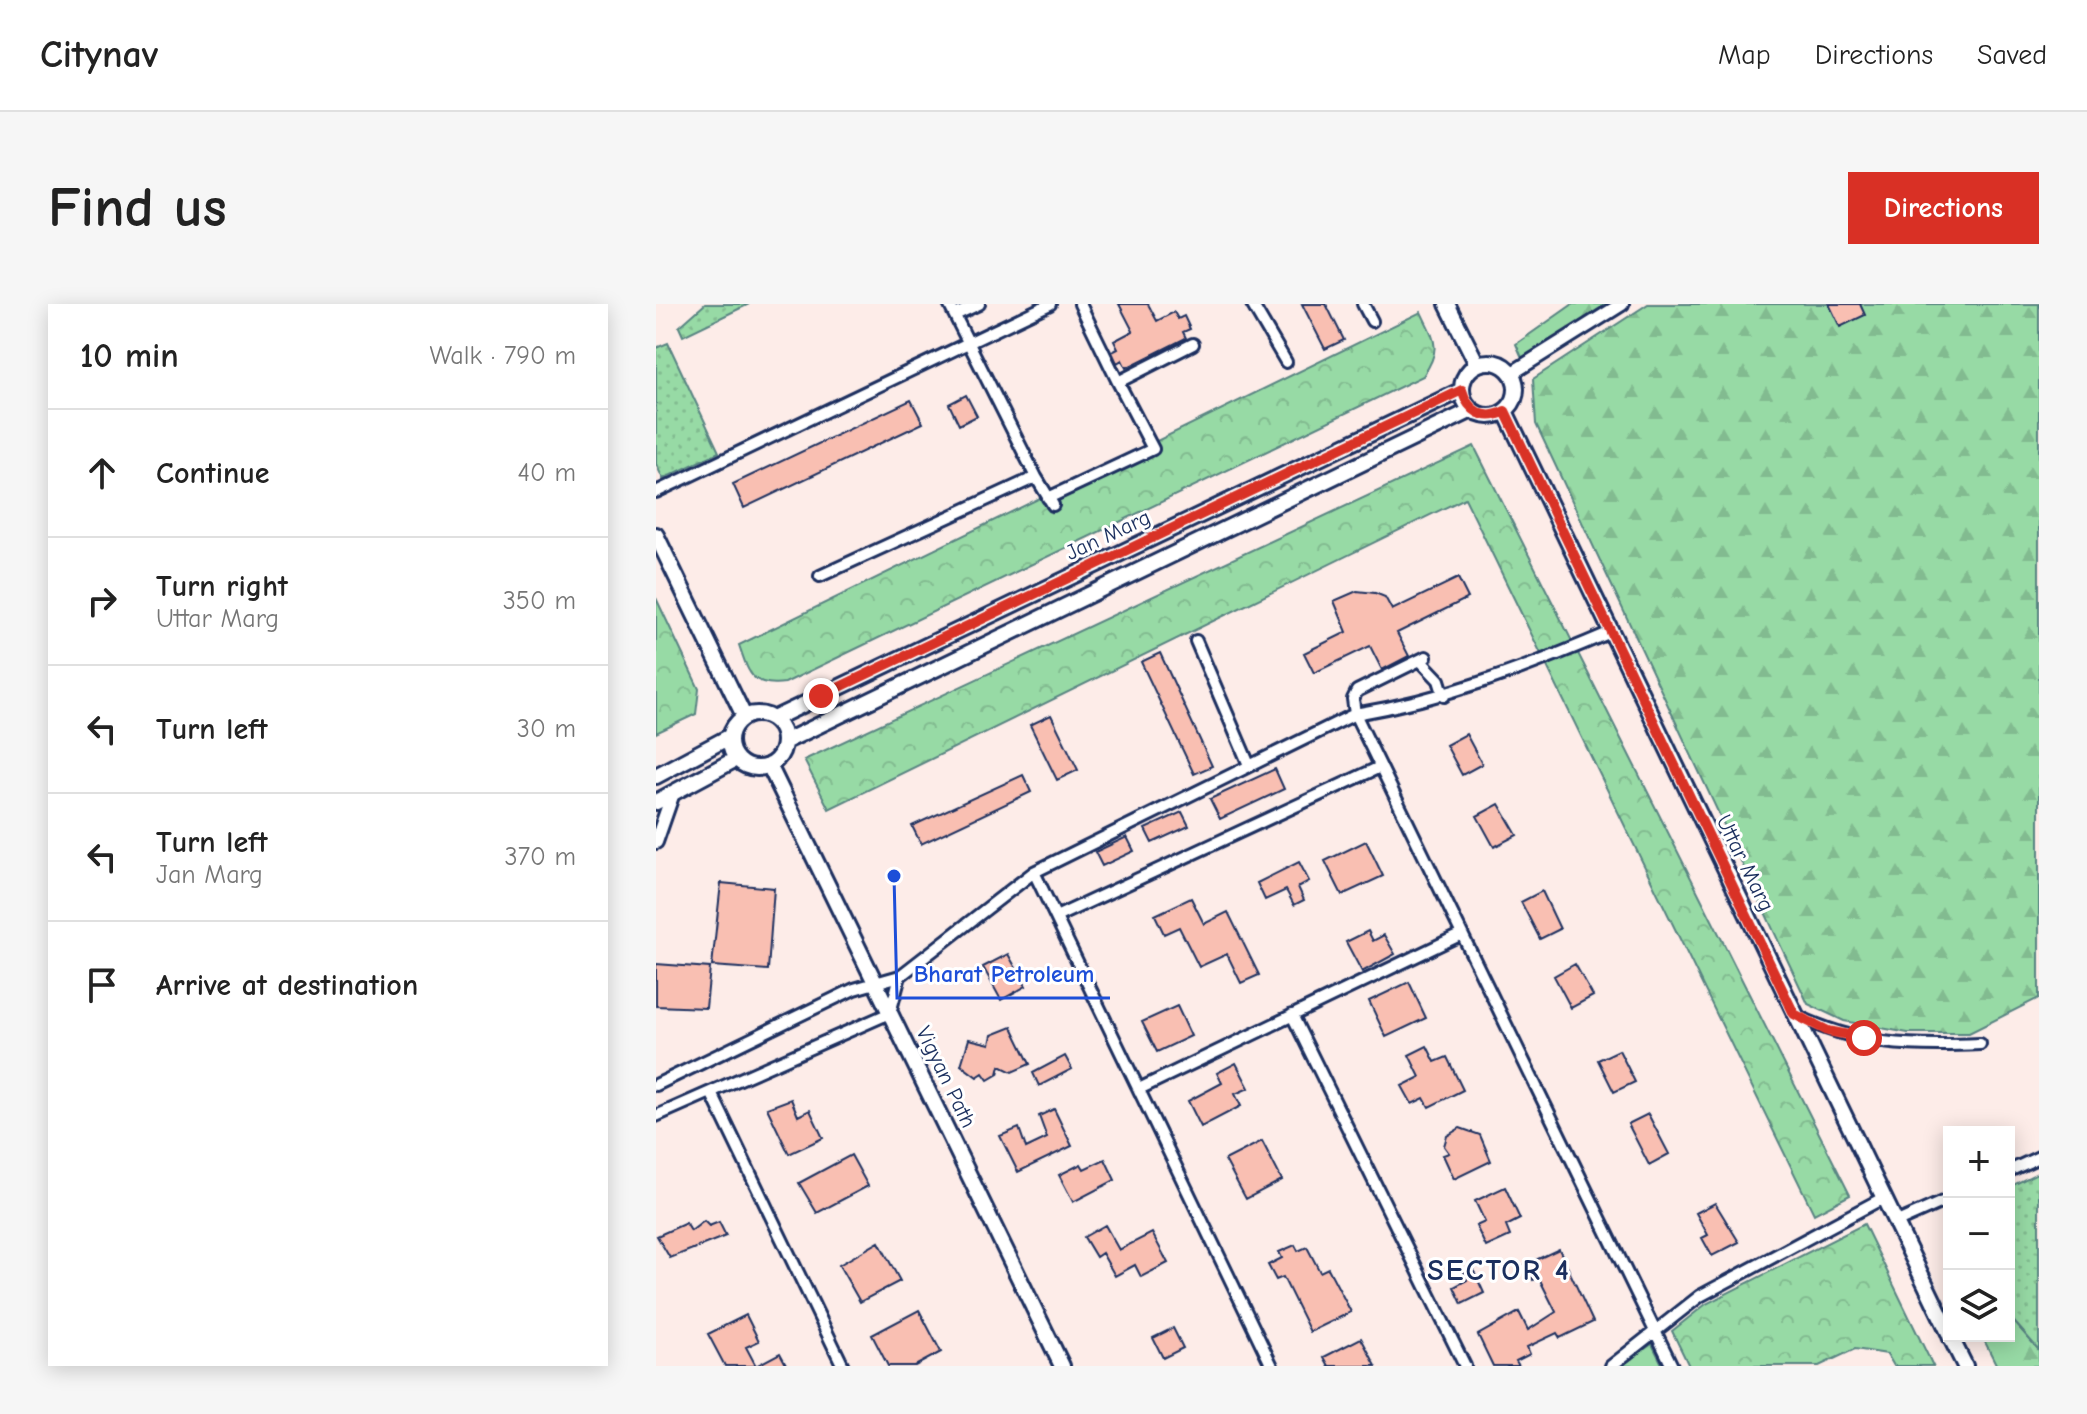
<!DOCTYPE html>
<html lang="en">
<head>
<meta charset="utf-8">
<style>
	body { margin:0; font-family:"Comic Neue",sans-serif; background:#f6f6f6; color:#222 }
	.controls { position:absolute; right:24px; bottom:24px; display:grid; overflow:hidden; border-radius:0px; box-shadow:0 4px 20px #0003 }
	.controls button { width:72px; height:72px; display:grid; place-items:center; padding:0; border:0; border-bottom:2px solid #e0e0e0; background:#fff; color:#222; font:40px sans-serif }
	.stop { position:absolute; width:24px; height:24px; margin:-18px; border:6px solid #d93025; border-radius:50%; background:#fff }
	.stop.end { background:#d93025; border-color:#fff; box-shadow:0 2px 8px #0008 }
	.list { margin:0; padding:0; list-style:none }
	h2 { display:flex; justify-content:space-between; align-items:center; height:104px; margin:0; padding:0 32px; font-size:34px }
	h2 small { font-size:26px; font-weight:400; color:#767676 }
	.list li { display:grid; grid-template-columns:52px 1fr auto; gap:24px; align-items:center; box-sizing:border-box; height:128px; padding:0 32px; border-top:2px solid #e0e0e0 }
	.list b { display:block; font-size:30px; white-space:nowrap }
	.list p { margin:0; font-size:26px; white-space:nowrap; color:#767676 }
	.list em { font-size:26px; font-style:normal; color:#767676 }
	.icon { flex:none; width:44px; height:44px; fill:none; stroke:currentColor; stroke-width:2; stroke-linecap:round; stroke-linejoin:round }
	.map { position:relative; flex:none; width:1383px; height:1062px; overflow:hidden; border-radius:0px }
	header { display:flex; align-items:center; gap:48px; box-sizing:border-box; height:112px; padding:0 40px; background:#fff; border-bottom:2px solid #e0e0e0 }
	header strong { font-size:38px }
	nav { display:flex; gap:44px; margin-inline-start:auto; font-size:28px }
	.intro { display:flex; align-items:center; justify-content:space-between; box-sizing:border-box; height:192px; padding:0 48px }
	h1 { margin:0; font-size:56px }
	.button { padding:20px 36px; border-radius:0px; background:#d93025; color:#fff; font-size:28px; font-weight:700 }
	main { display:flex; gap:48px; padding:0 48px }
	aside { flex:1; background:#fff; border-radius:0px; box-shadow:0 4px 20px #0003 }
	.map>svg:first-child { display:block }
</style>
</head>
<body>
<header>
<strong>Citynav</strong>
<nav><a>Map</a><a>Directions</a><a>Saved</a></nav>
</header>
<div class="intro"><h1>Find us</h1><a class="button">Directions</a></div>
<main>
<aside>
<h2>10 min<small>Walk · 790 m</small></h2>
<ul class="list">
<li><svg class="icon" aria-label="ahead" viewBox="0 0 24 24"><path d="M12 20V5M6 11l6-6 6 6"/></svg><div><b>Continue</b></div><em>40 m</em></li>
<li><svg class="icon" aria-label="right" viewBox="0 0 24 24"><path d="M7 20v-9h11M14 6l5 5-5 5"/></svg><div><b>Turn right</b><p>Uttar Marg</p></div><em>350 m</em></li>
<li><svg class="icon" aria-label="left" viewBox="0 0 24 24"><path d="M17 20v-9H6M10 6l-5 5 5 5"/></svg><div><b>Turn left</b></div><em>30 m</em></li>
<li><svg class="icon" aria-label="left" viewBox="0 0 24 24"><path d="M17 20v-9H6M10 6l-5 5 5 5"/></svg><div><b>Turn left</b><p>Jan Marg</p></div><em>370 m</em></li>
<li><svg class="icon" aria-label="arrive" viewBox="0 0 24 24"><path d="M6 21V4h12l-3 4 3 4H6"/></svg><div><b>Arrive at destination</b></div></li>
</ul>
</aside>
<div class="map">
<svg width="1383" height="1062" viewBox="0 0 1383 1062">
	<defs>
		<pattern id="forest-firs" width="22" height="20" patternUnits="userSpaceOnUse" patternTransform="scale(2)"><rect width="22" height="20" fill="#97daa5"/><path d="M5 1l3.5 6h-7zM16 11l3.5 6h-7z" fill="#82bb90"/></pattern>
		<pattern id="park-crowns" width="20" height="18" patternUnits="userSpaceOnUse" patternTransform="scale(2)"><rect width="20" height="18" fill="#97daa5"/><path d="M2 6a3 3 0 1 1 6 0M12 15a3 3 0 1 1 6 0" fill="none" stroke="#82bb90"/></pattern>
		<pattern id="garden-dots" width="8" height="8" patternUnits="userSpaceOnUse" patternTransform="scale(2)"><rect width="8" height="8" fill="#97daa5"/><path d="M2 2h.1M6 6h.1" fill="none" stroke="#82bb90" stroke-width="1.8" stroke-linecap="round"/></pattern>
	</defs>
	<rect width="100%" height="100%" fill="#fdece8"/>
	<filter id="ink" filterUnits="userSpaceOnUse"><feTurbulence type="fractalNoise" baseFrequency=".0125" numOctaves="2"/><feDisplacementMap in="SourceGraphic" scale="16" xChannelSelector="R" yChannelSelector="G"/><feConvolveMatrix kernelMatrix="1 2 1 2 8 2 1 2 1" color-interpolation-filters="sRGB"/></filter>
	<g filter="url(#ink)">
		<path fill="url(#forest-firs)" stroke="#598482" stroke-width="2" d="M917 0H950L867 56 860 40Z
			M992 0H1383V694L1313 729H1252L1188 717 1152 700 880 120 877 75Z
			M1353 1012 1383 1046V1062H1341L1326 1032H1353Z"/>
		<path fill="url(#park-crowns)" stroke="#598482" stroke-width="2" d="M765 8C779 37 786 44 767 72L129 379C95 383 93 370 83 341Z
			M818 142 1194 891 1158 910 809 194 173 505 148 456Z
			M0 294 43 385 40 410 0 429Z
			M1208 920 1277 1062H1238L1231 1050 1199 1045 1163 1062H1033L1016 1027 1050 1000Z
			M996 1040 1007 1062H965Z"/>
		<path fill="url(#garden-dots)" stroke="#598482" stroke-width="2" d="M49 0H93L27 32 23 23Z
			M12 39 63 148 7 175 0 160V44Z
			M1383 868V1046L1353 1012V883Z"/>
		<path fill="#f9bfb2" stroke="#1b2f5e" stroke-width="2" d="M463 0H492L501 17 518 8 522 15 528 12 534 25 527 28 530 34 470 64 466 56 461 59 456 48 462 45 458 37 477 27Z
			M646 0H670L688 36 669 45Z
			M1173 0H1204L1209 11 1184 23Z
			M310 91 321 112 303 121 293 100Z
			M255 96 267 119 88 204 77 180Z
			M802 274 812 294 741 329 753 352 726 366 714 342 658 369 648 349 691 328 678 297 701 287 719 289 729 293 736 306Z
			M504 349 556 462 538 470 485 358Z
			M395 411 422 466 401 476 374 421Z
			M810 430 826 460 806 471 790 441Z
			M619 465 628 485 564 515 554 495Z
			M367 471 375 488 265 540 256 522Z
			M843 500 861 531 838 543 821 512Z
			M526 508 533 522 496 539 489 525Z
			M471 533 478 547 446 562 439 548Z
			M710 537 727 572 686 591 669 557Z
			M643 558 653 577 642 583 648 596 638 601 630 586 609 596 601 579Z
			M65 579 118 584 112 666 56 662Z
			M886 587 904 625 884 635 865 598Z
			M535 594 548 620 572 608 603 671 585 679 571 650 543 663 523 623 508 630 499 611Z
			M712 627 717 637 728 631 739 650 706 668 690 638Z
			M352 650 370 682 345 696 327 663Z
			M0 660 54 664 50 704 0 702Z
			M919 660 937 692 915 704 898 672Z
			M753 678 770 714 730 733 713 697Z
			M521 702 535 732 501 748 486 718Z
			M356 723 374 760 356 768 344 762 342 770 332 776 327 769 321 773 305 761 313 735 334 740 336 731Z
			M771 742 779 758 791 753 807 786 773 803 768 794 756 800 746 782 764 773 753 751Z
			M963 746 979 778 958 788 942 756Z
			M409 752 416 765 383 782 377 769Z
			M580 759 593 784 579 790 585 802 545 823 532 797 566 779 561 769Z
			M135 795 142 812 154 806 167 834 133 850 111 804Z
			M398 805 416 842 362 868 344 832 363 824 370 844 391 834 383 812Z
			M992 810 1013 850 993 861 972 820Z
			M804 824 824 831 835 857 798 875 787 851 793 849 788 842 791 832Z
			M606 837 626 876 590 895 569 856Z
			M195 851 212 882 161 909 143 879Z
			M449 855 459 876 417 898 403 871 425 860 428 865Z
			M849 883 864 915 850 922 854 932 830 943 820 922 829 918 819 897Z
			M1059 899 1083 938 1056 952 1046 934 1052 931 1040 909Z
			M48 917 53 922 63 918 70 932 14 954 1 932 30 919 35 927Z
			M449 921 463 946 496 929 512 959 485 973 479 961 459 972 446 949 440 953 428 933Z
			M223 938 244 977 204 998 183 961Z
			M639 941 642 947 651 943 664 968 672 964 695 1008 654 1028 627 973 620 976 612 961 626 954 623 948Z
			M903 945 937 1018 904 1034 901 1029 871 1043 874 1050 860 1057 863 1062H837L822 1031 863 1008 872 1026 900 1008 883 974 877 976 869 961Z
			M816 963 828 989 806 1000 798 983 811 976 807 967Z
			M263 1006 285 1048 259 1062H232L216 1031Z
			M90 1011 103 1037 90 1043 100 1062 124 1049 131 1062H69L52 1030Z
			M517 1024 527 1044 507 1054 497 1034Z
			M705 1034 720 1062H673L668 1053Z"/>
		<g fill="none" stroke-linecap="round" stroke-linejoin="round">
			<g stroke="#1b2f5e" stroke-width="16">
				<path id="minor" d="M424 0 462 78 537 40
					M596 0 630 58
					M707 0 716 17
					M299 11 323 0
					M380 173 397 201
					M0 188 394 0
					M392 194 497 145 462 78
					M164 272 380 173 293 0
					M540 337 593 461
					M770 353 701 387 697 395 699 410 1016 1062
					M764 356 783 376 788 392
					M378 568 616 1062
					M400 613 724 463
					M636 711 809 1062
					M1139 711C1202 742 1255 743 1324 740
					M0 781 198 685 244 672 378 568 699 410C789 395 871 364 955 328
					M483 785 806 630
					M55 788 187 1062
					M0 812 234 709 244 672
					M1353 867 1383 853
					M1239 919 1293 895
					M955 1062 1044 992 1227 894"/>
			</g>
			<g stroke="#1b2f5e" stroke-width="18">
				<path id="tertiary" d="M856 69 966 0
					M0 538 17 489"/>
			</g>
			<g stroke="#1b2f5e" stroke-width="20">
				<path id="secondary" d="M791 0 821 60
					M806 85a27 27 0 1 1 54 0a27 27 0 1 1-54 0Z
					M849 107 1293 1029
					M0 231 88 412
					M74 437a27 27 0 1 1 54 0a27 27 0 1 1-54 0Z
					M117 415 806 86
					M128 438 816 106
					M113 461 406 1062
					M0 472 73 433
					M0 498 80 455
					M1294 1032 1309 1062"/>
			</g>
			<use href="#minor" stroke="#fff" stroke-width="10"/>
			<use href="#tertiary" stroke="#fff" stroke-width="12"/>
			<use href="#secondary" stroke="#fff" stroke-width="14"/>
		</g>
	</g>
	<g fill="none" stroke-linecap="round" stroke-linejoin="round" filter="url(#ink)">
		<path stroke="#d93025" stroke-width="10" d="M165 392 806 86C812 107 829 118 849 107L1138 710 1172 727 1208 734"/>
	</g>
	<g text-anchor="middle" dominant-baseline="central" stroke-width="6" stroke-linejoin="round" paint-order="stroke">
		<g font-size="22" fill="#1b2f5e" stroke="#fff">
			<text transform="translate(452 231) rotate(-25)">Jan Marg</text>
			<text transform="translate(1089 559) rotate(64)">Uttar Marg</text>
			<text transform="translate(290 773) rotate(64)">Vigyan Path</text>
		</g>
		<g font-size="30" font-weight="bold" letter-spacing="2" fill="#1b2f5e" stroke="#fff">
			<text x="843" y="966">SECTOR 4</text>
		</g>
	</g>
	<path fill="none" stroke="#1d4ed8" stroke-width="3" d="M238 572L241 694H454"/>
	<circle fill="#1d4ed8" stroke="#fff" stroke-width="3" cx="238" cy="572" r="8"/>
	<g font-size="24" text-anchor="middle" font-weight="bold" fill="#1d4ed8" stroke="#fff" stroke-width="6" stroke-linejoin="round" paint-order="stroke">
		<text x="348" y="678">Bharat Petroleum</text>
	</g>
</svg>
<div class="controls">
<button>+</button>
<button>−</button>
<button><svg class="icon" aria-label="layers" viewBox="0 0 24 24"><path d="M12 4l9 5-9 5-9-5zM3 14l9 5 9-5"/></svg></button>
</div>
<div class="stop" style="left:1208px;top:734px"></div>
<div class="stop end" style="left:165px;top:392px"></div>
</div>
</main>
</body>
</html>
